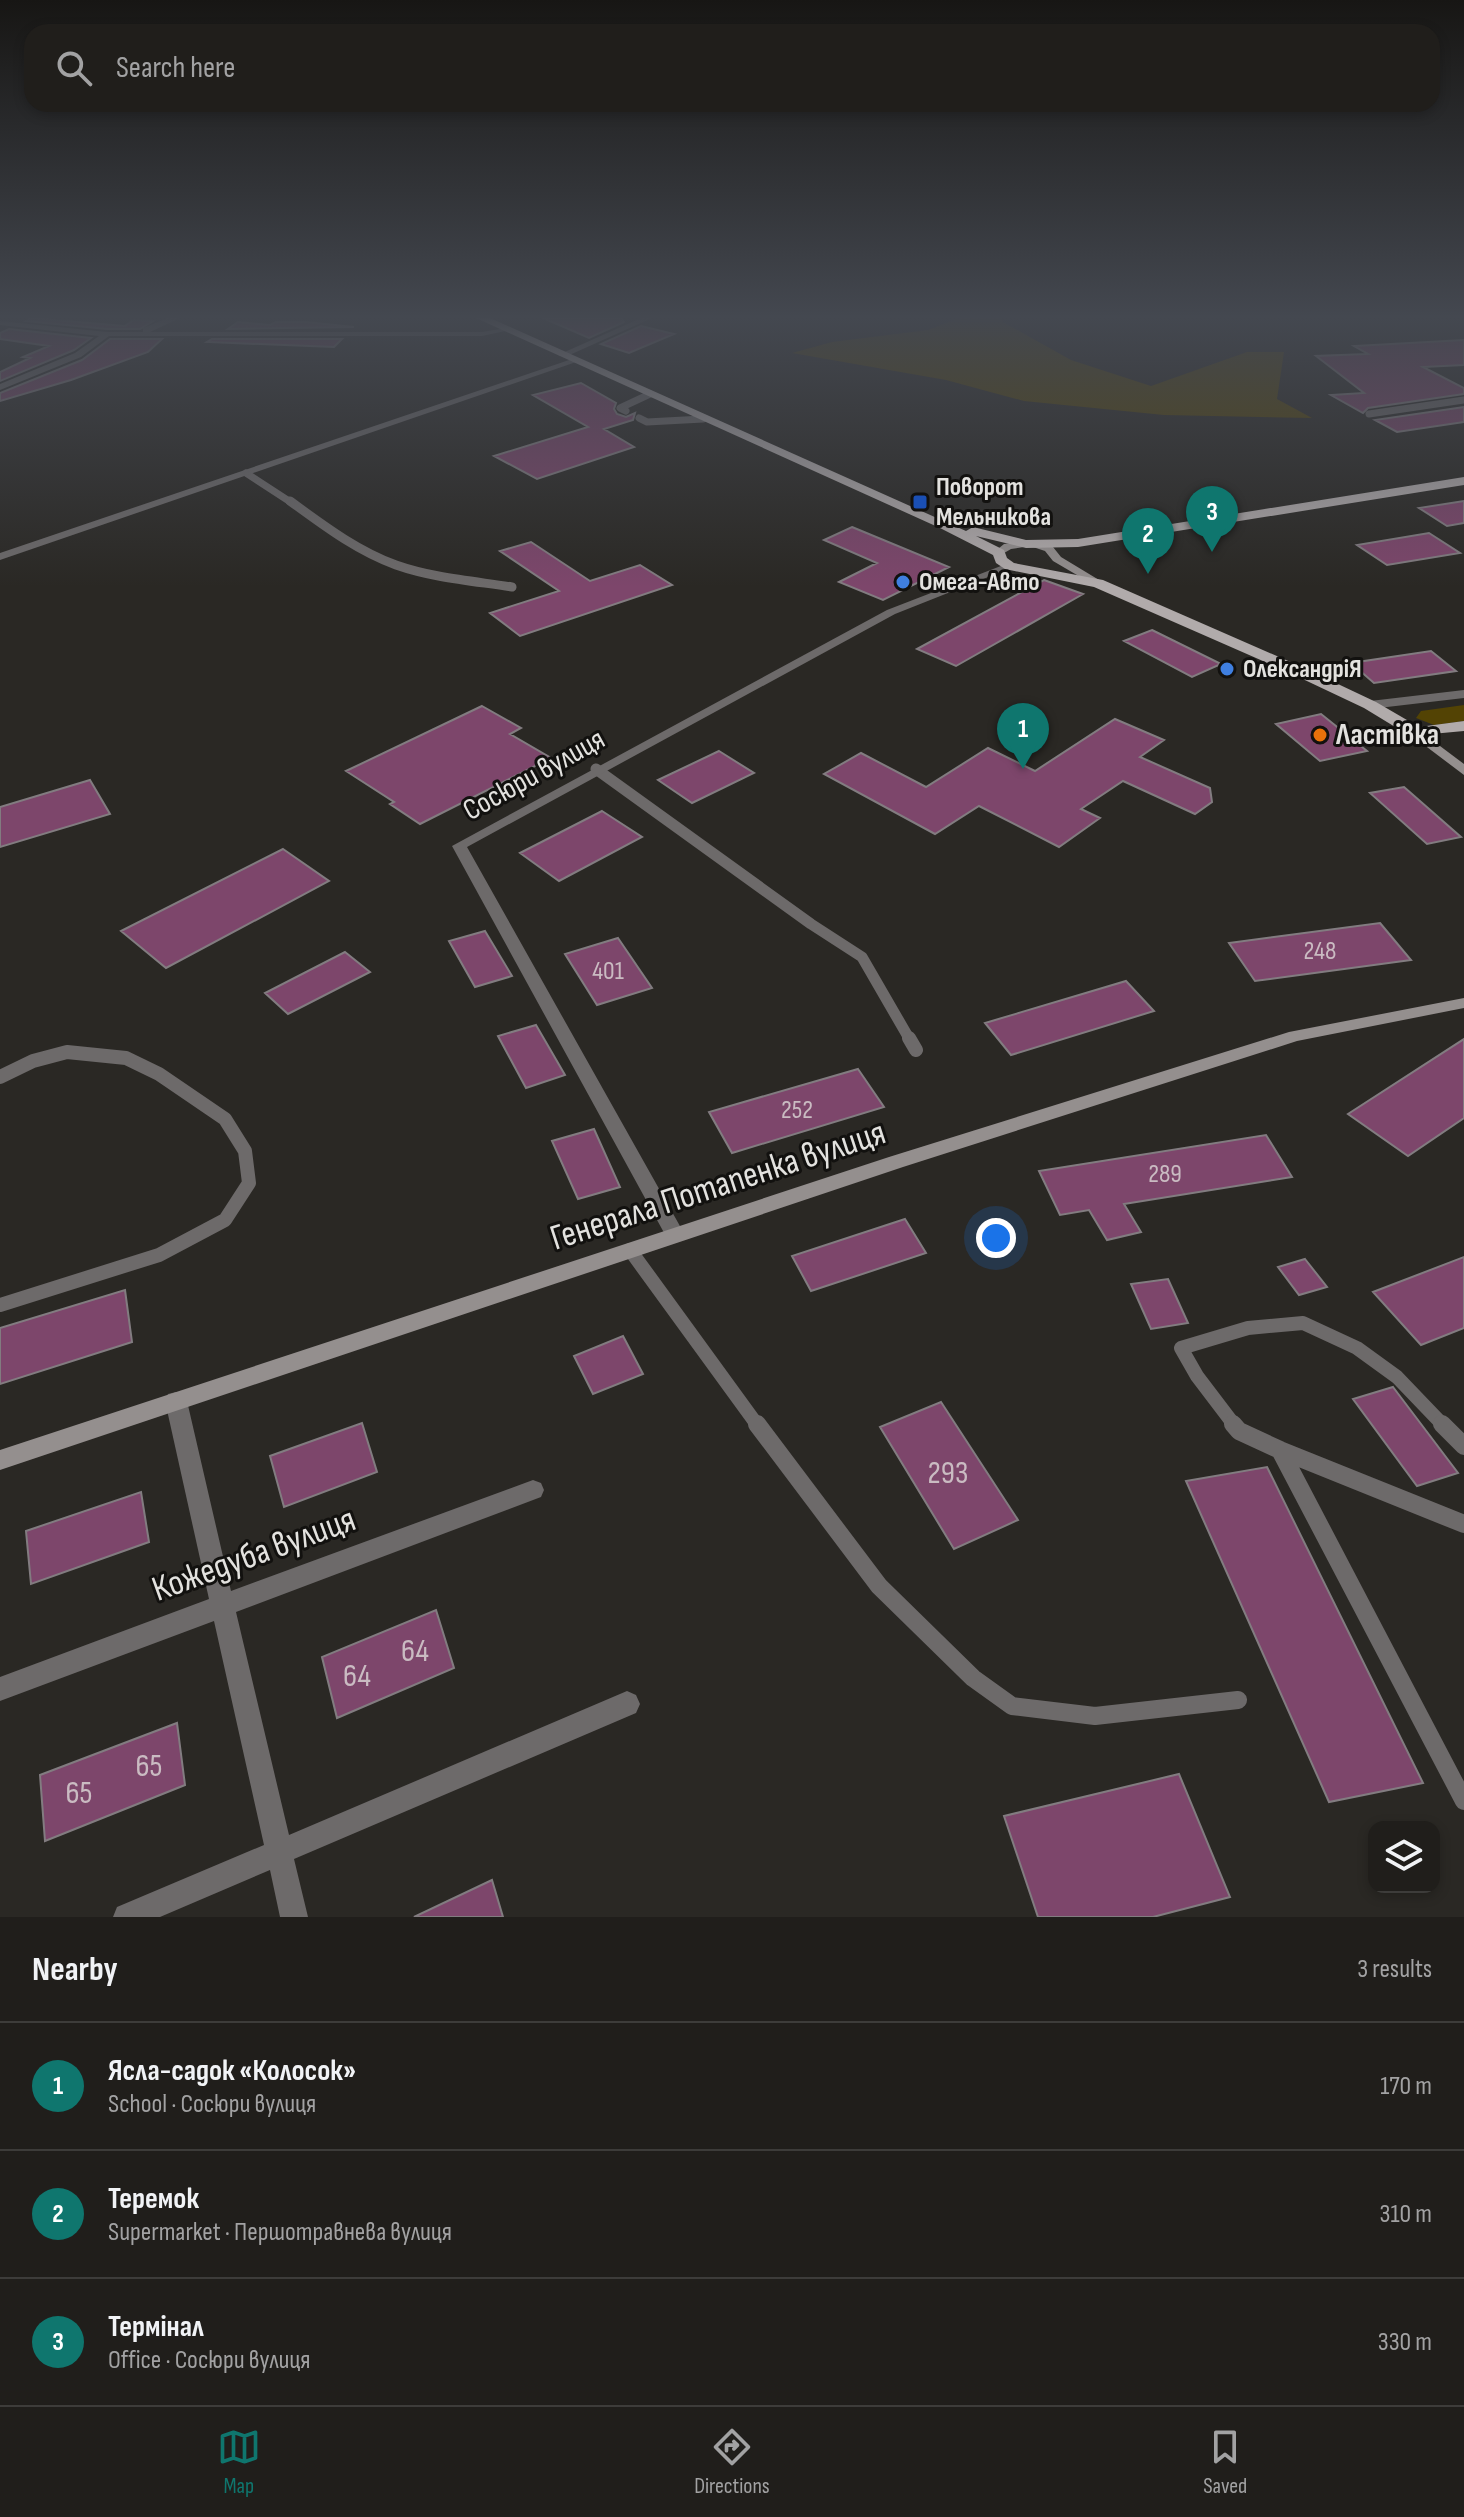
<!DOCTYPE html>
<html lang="en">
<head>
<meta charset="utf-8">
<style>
	body { margin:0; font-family:"Sofia Sans Condensed",sans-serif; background:#282724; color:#f1f3f6 }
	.controls { position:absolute; right:24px; bottom:24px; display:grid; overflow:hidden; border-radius:16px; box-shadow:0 4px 12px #0003 }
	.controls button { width:72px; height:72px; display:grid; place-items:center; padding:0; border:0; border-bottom:2px solid #3d3c3a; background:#201e1b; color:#f1f3f6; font:40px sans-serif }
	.you { position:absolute; left:996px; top:1238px; width:28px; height:28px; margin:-20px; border:6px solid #fff; border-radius:50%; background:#1a73e8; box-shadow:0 0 0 12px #1a73e833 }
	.badge { display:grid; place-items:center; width:52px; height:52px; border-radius:50%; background:#0f766e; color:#fff; font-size:26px; font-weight:700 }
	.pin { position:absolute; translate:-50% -66px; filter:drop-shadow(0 2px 4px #0008) }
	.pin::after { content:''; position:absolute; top:42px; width:28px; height:24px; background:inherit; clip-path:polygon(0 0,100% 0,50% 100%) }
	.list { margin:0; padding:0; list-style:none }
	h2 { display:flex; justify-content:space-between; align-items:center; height:104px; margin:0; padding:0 32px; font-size:34px }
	h2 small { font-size:26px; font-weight:400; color:#a2a2a3 }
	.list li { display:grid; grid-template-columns:52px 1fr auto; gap:24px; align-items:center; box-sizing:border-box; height:128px; padding:0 32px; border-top:2px solid #3d3c3a }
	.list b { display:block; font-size:30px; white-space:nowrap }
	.list p { margin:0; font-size:26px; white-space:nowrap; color:#a2a2a3 }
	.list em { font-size:26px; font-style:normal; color:#a2a2a3 }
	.icon { flex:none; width:44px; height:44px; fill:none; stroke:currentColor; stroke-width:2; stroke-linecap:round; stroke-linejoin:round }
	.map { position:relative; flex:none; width:1464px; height:1917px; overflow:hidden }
	.search { position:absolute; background:#201e1b; box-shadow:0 4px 12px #0003; left:24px; right:24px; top:24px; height:88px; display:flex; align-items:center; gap:20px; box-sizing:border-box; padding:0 28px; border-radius:24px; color:#a2a2a3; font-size:30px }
	.sheet { height:488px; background:#201e1b }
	nav { display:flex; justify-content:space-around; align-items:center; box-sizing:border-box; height:112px; border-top:2px solid #3d3c3a; background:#201e1b; font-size:22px; color:#a2a2a3 }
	nav a { display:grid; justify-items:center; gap:4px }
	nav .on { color:#0f766e }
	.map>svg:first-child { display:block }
</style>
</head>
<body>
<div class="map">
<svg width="1464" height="1917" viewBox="0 0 1464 1917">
	<rect width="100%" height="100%" fill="#2a2824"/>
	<path fill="#534304" d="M959 318H1002L1003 322 1071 360 1151 386 1247 352H1284L1277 399 1312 418 1164 415 1024 401 946 380 792 353 832 342 928 330Z
		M1464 705V721L1434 725 1416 718 1421 711Z"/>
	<path fill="#7d466b" stroke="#827c80" stroke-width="2" d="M31 318 125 326 133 320 153 321 140 329H107L26 321Z
		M543 318H621L624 322 589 338Z
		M238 322 270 325 276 322H306L354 327 228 329Z
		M641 326 674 334 629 353 601 344Z
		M9 329 91 338 74 350 0 381V372L30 358 23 357 49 346 0 339V333Z
		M110 339H162L148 352 71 380 0 401V393L82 360Z
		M212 339H342L334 347 207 342Z
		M1464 340V365L1423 367 1464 388V394L1368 408 1363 413 1331 395 1364 393 1316 356 1368 354 1354 346Z
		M581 383 616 403 614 409 617 414 626 417 635 413 633 420 604 429 634 447 537 479 494 456 588 427 533 395Z
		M1464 407V422L1397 432 1375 420Z
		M1464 501V523L1447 526 1419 508Z
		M852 527 949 567 883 600 839 582 877 563 824 540Z
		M1429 533 1460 553 1387 565 1357 545Z
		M531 542 590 581 640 565 672 585 520 636 490 613 559 591 500 551Z
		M1044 580 1083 594 956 666 917 649Z
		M1152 630 1221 664 1192 677 1124 641Z
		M1431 651 1456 671 1374 683 1351 663Z
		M482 706 521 728 510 734 551 758 420 824 390 804 394 802 346 771Z
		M1321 714 1367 751 1320 761 1276 724Z
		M1115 719 1164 740 1140 757 1210 788 1212 802 1195 814 1123 781 1081 809 1100 818 1059 847 979 806 935 834 824 774 861 753 926 787 988 748 1035 771Z
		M719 751 754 773 692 803 658 780Z
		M90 780 110 814 0 847V807Z
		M1404 787 1461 837 1427 844 1370 793Z
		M602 811 642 837 559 881 520 853Z
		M283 849 329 881 166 968 121 931Z
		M1380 923 1411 960 1255 981 1229 943Z
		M485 931 512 976 475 987 449 941Z
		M618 938 652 988 597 1005 565 954Z
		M345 952 370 972 288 1014 265 993Z
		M1126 981 1154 1011 1011 1055 985 1023Z
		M536 1025 565 1075 526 1088 498 1036Z
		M1464 1039V1118L1408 1156 1348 1114Z
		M858 1069 884 1107 732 1153 709 1112Z
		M594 1129 620 1187 578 1199 552 1141Z
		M1266 1135 1292 1177 1124 1204 1141 1232 1107 1240 1089 1210 1060 1215 1039 1171Z
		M905 1219 926 1253 811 1291 792 1256Z
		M1464 1257V1328L1421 1345 1373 1292Z
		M1305 1259 1327 1287 1299 1295 1278 1267Z
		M1168 1279 1188 1323 1151 1329 1131 1284Z
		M125 1290 132 1342 0 1384V1328Z
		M623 1336 643 1374 593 1394 574 1356Z
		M1393 1387 1458 1473 1417 1486 1353 1399Z
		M941 1402 1018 1520 954 1549 880 1427Z
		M362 1423 377 1472 284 1507 270 1456Z
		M1267 1467 1423 1783 1329 1802 1186 1481Z
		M141 1492 149 1542 31 1584 26 1531Z
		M436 1610 454 1668 337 1718 322 1657Z
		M177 1723 185 1785 45 1841 40 1775Z
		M1179 1774 1230 1897 1153 1917H1038L1004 1816Z
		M492 1880 503 1917H414Z"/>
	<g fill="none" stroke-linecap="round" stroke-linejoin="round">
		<path stroke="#6d6a6a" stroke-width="7" d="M626 411 620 408 650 394
			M1369 414 1464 400
			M639 418 647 422 703 419
			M246 473 292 503"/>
		<path stroke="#6d6a6a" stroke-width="9" d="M290 501C323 525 357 551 396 565 433 578 473 581 512 587"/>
		<path stroke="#6d6a6a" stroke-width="11" d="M596 769 811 924 862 957 910 1040"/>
		<path stroke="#6d6a6a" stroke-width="14" d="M909 1038 916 1050
			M0 1077 33 1061 67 1052 126 1058 159 1074 225 1119 245 1151 249 1183 225 1220 159 1255 0 1305
			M630 1250 758 1426
			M1235 1426 1197 1376 1181 1348 1248 1328 1303 1323 1357 1348 1397 1377 1444 1426"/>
		<path stroke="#6d6a6a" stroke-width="18" d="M757 1424 879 1586 973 1678 1012 1706 1095 1716 1238 1700
			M1233 1424 1239 1431 1280 1450
			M1442 1424 1464 1446
			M1464 1524 1280 1450 1464 1801"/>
		<path fill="#6d6a6a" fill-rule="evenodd" d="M168 318H180L150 332H482L506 328 510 330 482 336H109L81 357 0 390V384L75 353 99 336 0 325V321L107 332H143V328Z
			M572 359 579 361 0 560V553Z
			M1006 564 1016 566 895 614 467 847 685 1235 682 1240 675 1243 668 1240 452 846 887 610Z
			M176 1392 184 1394 187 1401 231 1591 533 1480 541 1483 544 1490 541 1497 236 1612 289 1835 627 1691 636 1695 640 1704 636 1713 294 1859 308 1917H280L270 1870 160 1917H113L117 1907 264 1845 214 1621 0 1701V1677L209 1599 165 1401 168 1394Z"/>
		<path fill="#6d6a6a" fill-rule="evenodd" d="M641 318H652L565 357 558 355Z
			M1464 690V698L1370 709 1364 705 1370 701Z"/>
		<path fill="#948f8e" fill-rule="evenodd" d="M1026 541 1053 547 1061 557 1104 583 1094 585 1053 561 1045 551 1030 546 1011 549 999 556 993 553 1004 544Z
			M1416 728 1464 764V775L1411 735V729Z
			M1464 998V1008L1297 1041 903 1167 0 1470V1450L889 1157 1289 1032Z"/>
		<path fill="#b1abab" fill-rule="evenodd" d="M476 318H490L966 531 973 527 1026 540 1078 539 1464 477V485L1078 547 1026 548 976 536 1004 550 1007 558 1014 563 1103 580 1302 667 1376 702 1419 727 1464 721V731L1410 736 1364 708 1290 673 1094 587 1005 569 996 563 993 555 940 528Z"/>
	</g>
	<linearGradient id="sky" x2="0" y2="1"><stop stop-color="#171614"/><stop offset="0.54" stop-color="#444850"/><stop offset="1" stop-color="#444850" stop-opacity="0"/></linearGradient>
	<rect width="1464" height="587" fill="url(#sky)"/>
	<rect fill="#1a4fb4" stroke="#12110f" stroke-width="3" x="912" y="494" width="16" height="16" rx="4"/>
	<g fill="#3f7fe0" stroke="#12110f" stroke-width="3">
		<circle cx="903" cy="582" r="8"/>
		<circle cx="1227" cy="669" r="8"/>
	</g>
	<circle fill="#e8710a" stroke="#12110f" stroke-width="3" cx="1320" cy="735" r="8"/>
	<g text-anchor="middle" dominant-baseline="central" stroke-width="6" stroke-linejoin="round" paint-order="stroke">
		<g font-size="26" font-weight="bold" fill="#e3e2df" stroke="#12110f" text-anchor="start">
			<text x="936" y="487">Поворот<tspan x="936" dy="30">Мельникова</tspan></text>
			<text x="919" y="582">Омега-Авто</text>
			<text x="1243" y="669">ОлександріЯ</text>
		</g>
		<g font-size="26" fill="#cabbc2">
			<text x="1320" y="951">248</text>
			<text x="608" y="971">401</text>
			<text x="797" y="1110">252</text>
			<text x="1165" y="1174">289</text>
		</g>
		<g font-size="30" font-weight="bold" fill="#e3e2df" stroke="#12110f" text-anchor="start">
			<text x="1336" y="735">Ластівка</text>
		</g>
		<g font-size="30" fill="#e3e2df" stroke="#12110f">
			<text transform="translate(534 775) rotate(-29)">Сосюри вулиця</text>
		</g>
		<g font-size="32" fill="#cabbc2">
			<text x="948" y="1473">293</text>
			<text x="415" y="1651">64</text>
			<text x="357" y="1676">64</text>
			<text x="149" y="1766">65</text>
			<text x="79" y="1793">65</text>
		</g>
		<g font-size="36" fill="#e3e2df" stroke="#12110f">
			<text transform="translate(718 1186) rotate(-18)">Генерала Потапенка вулиця</text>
			<text transform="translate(254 1555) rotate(-20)">Кожедуба вулиця</text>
		</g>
	</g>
</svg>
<div class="controls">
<button><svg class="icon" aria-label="layers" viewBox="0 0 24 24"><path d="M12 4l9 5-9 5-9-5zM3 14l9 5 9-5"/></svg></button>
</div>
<div class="you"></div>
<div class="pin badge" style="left:1023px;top:769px">1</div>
<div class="pin badge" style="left:1148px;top:574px">2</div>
<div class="pin badge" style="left:1212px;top:552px">3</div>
<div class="search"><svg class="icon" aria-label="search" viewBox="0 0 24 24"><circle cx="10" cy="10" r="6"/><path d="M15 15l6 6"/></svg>Search here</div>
</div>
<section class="sheet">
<h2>Nearby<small>3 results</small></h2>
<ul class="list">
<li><span class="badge">1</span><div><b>Ясла-садок «Колосок»</b><p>School · Сосюри вулиця</p></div><em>170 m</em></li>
<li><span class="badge">2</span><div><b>Теремок</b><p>Supermarket · Першотравнева вулиця</p></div><em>310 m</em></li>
<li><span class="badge">3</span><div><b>Термінал</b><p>Office · Сосюри вулиця</p></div><em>330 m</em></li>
</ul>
</section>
<nav>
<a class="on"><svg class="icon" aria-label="map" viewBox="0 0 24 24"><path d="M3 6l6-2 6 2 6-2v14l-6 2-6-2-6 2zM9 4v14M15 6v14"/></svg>Map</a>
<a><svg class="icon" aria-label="directions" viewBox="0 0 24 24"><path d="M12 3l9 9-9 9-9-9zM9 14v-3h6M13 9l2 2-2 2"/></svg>Directions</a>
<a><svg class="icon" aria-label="saved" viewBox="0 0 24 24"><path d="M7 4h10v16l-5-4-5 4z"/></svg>Saved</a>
</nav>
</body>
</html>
